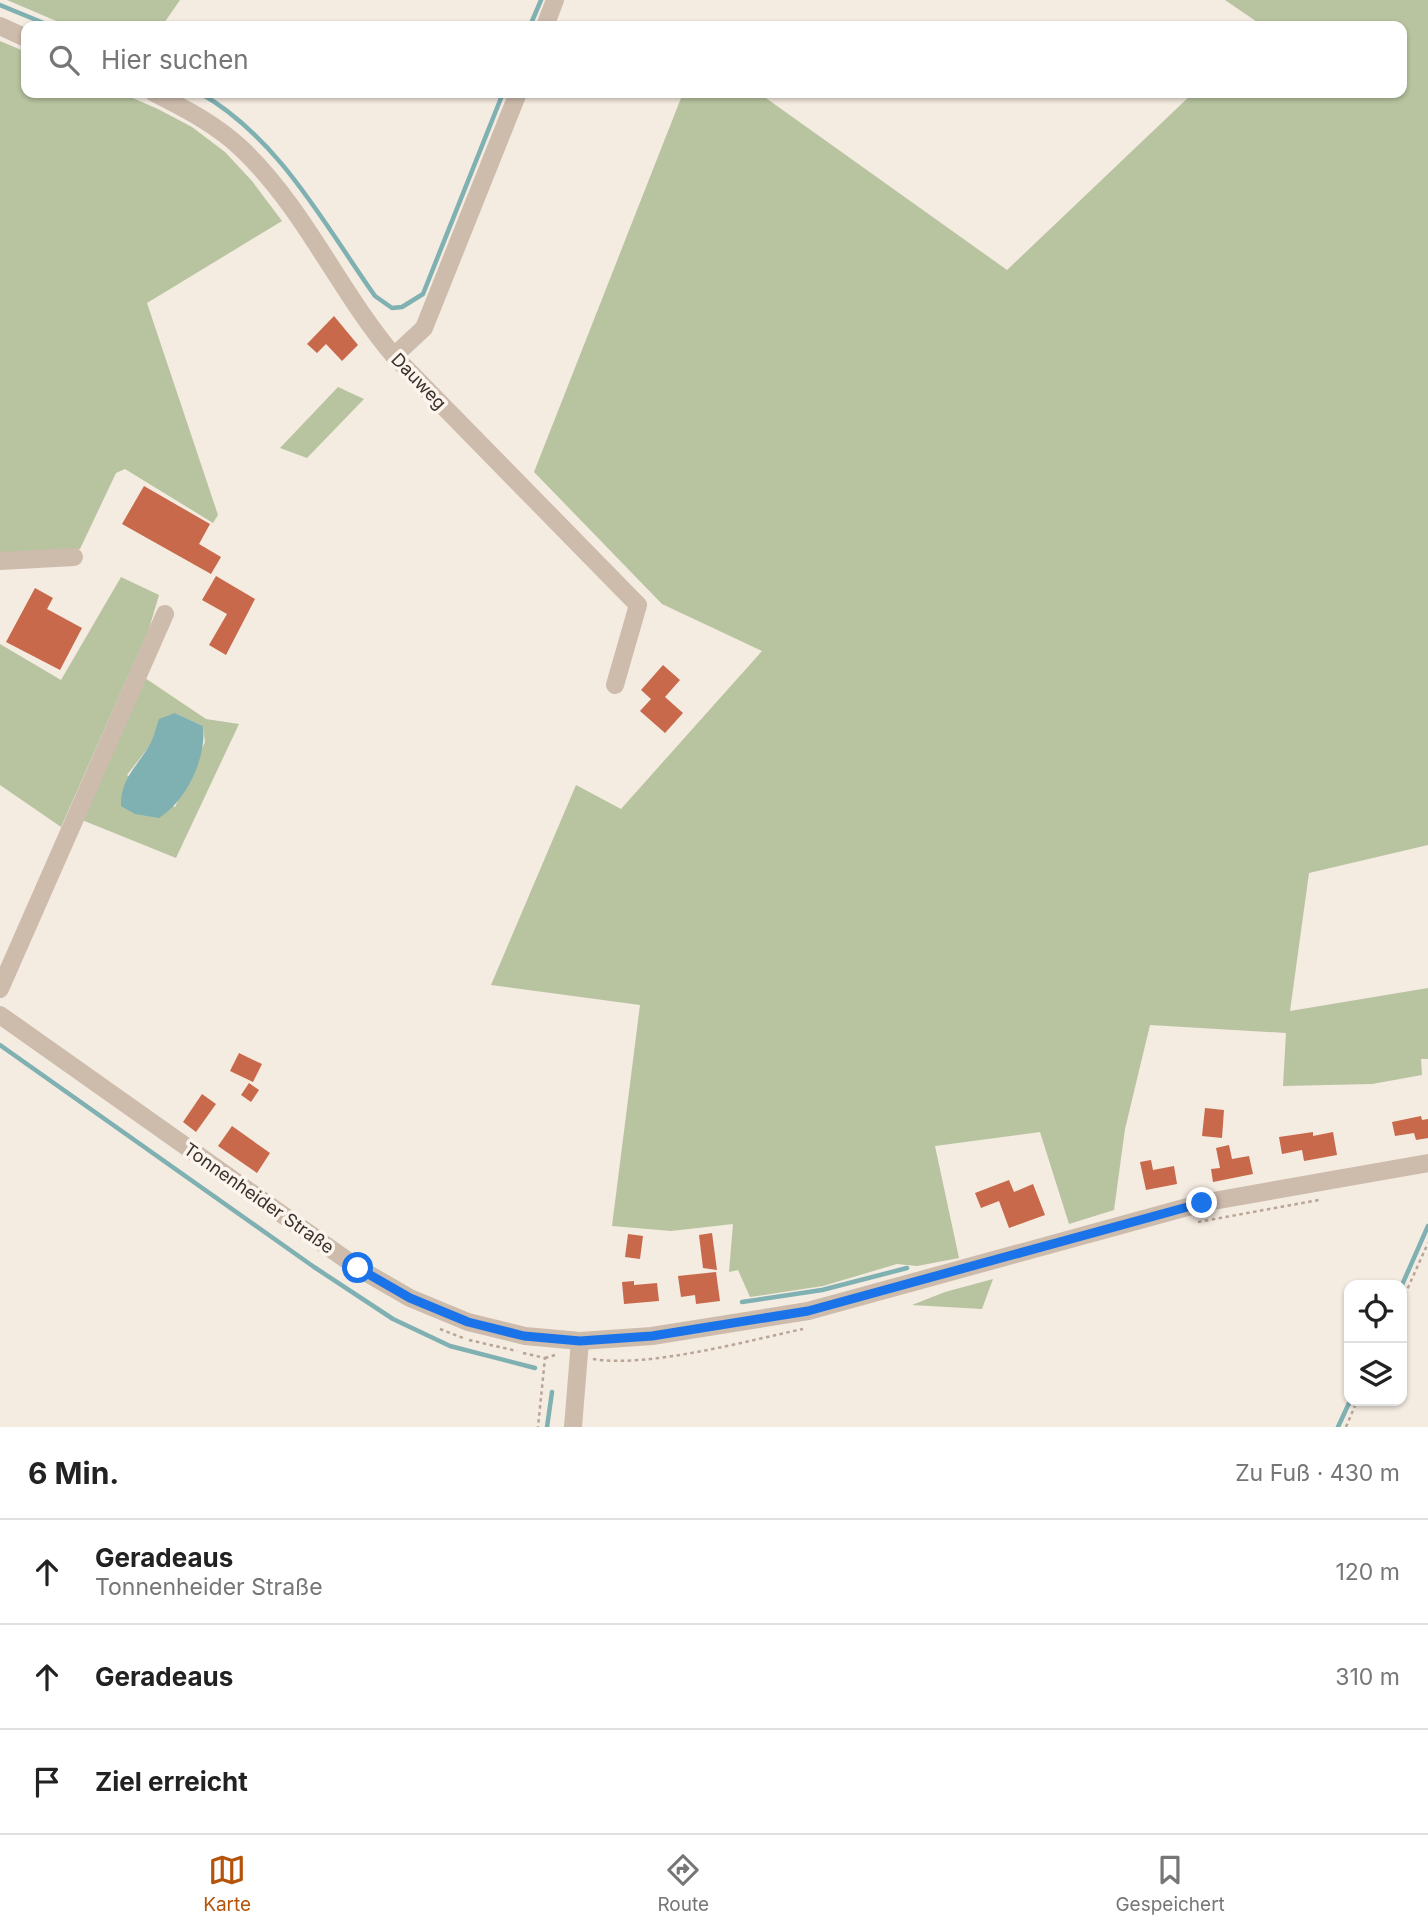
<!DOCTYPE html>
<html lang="de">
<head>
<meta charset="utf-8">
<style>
	body { margin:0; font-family:Inter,sans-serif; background:#f6f6f6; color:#222 }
	.controls { position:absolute; right:21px; bottom:21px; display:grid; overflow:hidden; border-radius:14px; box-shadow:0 2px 5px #0004 }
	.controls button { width:63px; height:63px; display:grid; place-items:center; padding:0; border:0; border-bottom:2px solid #e0e0e0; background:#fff; color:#222; font:35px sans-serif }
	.stop { position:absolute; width:21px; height:21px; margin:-16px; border:5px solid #1a73e8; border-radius:50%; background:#fff }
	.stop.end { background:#1a73e8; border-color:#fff; box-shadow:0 2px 7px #0008 }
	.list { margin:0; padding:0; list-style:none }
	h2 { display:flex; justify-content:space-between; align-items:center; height:91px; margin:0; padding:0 28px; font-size:30px }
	h2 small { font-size:23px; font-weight:400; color:#767676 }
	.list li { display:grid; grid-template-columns:46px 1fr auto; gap:21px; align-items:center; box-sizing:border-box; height:105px; padding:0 28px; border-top:2px solid #e0e0e0 }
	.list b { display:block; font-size:26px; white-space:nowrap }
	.list p { margin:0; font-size:23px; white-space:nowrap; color:#767676 }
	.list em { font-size:23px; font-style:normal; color:#767676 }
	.icon { flex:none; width:38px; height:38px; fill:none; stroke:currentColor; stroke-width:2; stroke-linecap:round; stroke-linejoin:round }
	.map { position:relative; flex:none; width:1428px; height:1427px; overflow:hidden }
	.search { position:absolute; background:#fff; box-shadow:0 2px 5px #0004; left:21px; right:21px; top:21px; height:77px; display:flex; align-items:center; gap:18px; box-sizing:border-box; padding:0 24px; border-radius:14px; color:#767676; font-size:26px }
	.sheet { height:406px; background:#fff }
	nav { display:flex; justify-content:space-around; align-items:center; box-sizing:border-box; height:98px; border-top:2px solid #e0e0e0; background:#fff; font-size:19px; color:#767676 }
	nav a { display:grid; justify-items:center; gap:4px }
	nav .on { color:#b45309 }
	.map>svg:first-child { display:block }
</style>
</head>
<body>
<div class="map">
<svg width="1428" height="1427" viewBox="0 0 1428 1427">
	<rect width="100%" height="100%" fill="#f4ebe1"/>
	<path fill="#b8c4a0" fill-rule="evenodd" d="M7 0H180L162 26H68Z
		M1225 0H1428V845L1309 873 1290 1011 1428 988V1059H1421L1422 1075 1372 1084 1283 1086 1286 1033 1150 1025 1125 1129 1114 1210 1069 1224 1040 1132 935 1146 959 1258 917 1266 897 1264 823 1286 750 1297 738 1270 729 1272 733 1224 671 1231 612 1226 640 1005 491 985 576 785 621 809 762 651 662 604 534 472 683 93H759L1007 270 1193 93H1402V26H1263Z
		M0 41 26 52V93H121L158 109 192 127 225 152 252 181 282 221 147 303 218 515 213 523 125 469 116 473 80 549 0 553Z
		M338 387 364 399 307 458 280 448Z
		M121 577 159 595 149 629 61 827 0 785V644L61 680Z
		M145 678 206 719 239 724 176 858 82 820ZM175 713 203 726 205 742 175 807 127 775Z
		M993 1279 982 1309 912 1305 945 1292Z"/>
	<path fill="#7fb0b2" d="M175 713 203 726C207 758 186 801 159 818L135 814 121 806C121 778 136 768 149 746 154 738 156 727 159 719Z"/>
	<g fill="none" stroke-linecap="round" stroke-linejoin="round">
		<path stroke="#7fb0b2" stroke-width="4.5" d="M0 5 51 26
			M530 26 541 0
			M200 93C279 138 324 224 375 296L392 308 402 307 423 294 503 93
			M0 1045 314 1267 393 1319 450 1346 535 1368
			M1402 1285 1428 1226
			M742 1302 822 1290 907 1268
			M547 1427 552 1392
			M1338 1427 1350 1401"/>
	</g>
	<path fill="#c8694b" d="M334 316 358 345 342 361 326 344 317 353 307 344Z
		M144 486 210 524 199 544 221 557 211 574 122 524Z
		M216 576 255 599 226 655 209 645 227 614 202 600Z
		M35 588 53 598 47 609 82 628 60 670 6 642Z
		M663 665 680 680 665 697 683 713 665 733 640 711 651 699 641 690Z
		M239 1053 262 1064 253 1082 230 1071Z
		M249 1083 259 1090 251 1102 241 1095Z
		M202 1094 216 1104 196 1132 183 1122Z
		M1205 1108 1224 1110 1222 1138 1202 1136Z
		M1421 1116 1422 1120 1428 1119V1138L1416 1140 1414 1133 1395 1136 1392 1122Z
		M232 1126 270 1153 257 1173 218 1146Z
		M1313 1132V1136L1333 1132 1337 1155 1304 1161 1302 1150 1282 1154 1279 1137Z
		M1229 1145 1232 1159 1249 1156 1253 1174 1213 1182 1211 1169 1220 1168 1216 1148Z
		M1151 1160 1153 1170 1174 1166 1177 1184 1146 1190 1140 1162Z
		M1009 1180 1014 1192 1033 1184 1045 1215 1009 1228 999 1201 981 1208 975 1193Z
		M712 1233 717 1270 703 1268 699 1235Z
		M628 1234 643 1236 640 1259 625 1257Z
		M716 1272 720 1301 696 1304 695 1295 681 1297 678 1276Z
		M634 1281V1285L657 1283 659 1301 624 1304 622 1282Z"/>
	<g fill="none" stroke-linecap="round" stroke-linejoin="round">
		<path stroke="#b9a596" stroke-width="2.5" stroke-dasharray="3.5 3.5" stroke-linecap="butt" d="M1198 1222 1319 1200
			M1402 1301 1428 1243
			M440 1329 463 1338
			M469 1340 517 1351
			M523 1353 545 1358 538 1427
			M545 1358 555 1355
			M593 1359C649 1368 746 1341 803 1329
			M1346 1427 1357 1401"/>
		<path stroke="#cdbbac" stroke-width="18" d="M0 26 26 38
			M545 26 555 0
			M154 93C186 109 217 125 243 150 305 210 339 291 394 356L638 605 615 685
			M394 356 424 328 518 93
			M0 561 74 557
			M0 989 165 614
			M0 1015 358 1268 410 1298 468 1322 525 1336 580 1341 652 1336 808 1311 1202 1203 1428 1163
			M573 1427 580 1341"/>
	</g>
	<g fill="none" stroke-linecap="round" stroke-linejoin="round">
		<path stroke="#1a73e8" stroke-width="9" d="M358 1268 410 1298 468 1322 524 1336 580 1341 652 1336 808 1311 1202 1203"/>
	</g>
	<g text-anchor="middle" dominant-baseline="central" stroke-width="7" stroke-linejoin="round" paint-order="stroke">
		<g font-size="18" fill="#3b302b" stroke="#fbf5ee">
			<text transform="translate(419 381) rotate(46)">Dauweg</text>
			<text transform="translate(259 1198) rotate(35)">Tonnenheider Straße</text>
		</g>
	</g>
</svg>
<div class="controls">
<button><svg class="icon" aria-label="locate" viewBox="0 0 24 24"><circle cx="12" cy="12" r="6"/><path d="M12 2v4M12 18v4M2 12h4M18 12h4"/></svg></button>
<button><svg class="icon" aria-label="layers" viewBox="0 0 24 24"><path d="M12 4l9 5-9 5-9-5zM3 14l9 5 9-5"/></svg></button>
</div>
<div class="stop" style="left:358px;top:1268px"></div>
<div class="stop end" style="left:1202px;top:1203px"></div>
<div class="search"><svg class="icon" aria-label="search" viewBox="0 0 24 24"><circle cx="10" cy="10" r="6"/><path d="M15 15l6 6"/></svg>Hier suchen</div>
</div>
<section class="sheet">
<h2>6 Min.<small>Zu Fuß · 430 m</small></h2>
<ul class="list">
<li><svg class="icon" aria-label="ahead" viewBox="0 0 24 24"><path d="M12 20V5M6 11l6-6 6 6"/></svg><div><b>Geradeaus</b><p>Tonnenheider Straße</p></div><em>120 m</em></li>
<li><svg class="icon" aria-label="ahead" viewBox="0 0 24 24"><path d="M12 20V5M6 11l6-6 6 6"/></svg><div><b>Geradeaus</b></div><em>310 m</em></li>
<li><svg class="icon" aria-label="arrive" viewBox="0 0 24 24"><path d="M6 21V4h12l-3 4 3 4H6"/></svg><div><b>Ziel erreicht</b></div></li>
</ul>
</section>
<nav>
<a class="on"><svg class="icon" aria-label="map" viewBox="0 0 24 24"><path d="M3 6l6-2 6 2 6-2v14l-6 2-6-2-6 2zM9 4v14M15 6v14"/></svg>Karte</a>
<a><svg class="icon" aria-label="directions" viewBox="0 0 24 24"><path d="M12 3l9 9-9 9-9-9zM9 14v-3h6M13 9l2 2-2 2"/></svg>Route</a>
<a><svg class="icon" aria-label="saved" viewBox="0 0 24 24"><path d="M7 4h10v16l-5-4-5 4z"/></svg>Gespeichert</a>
</nav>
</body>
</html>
